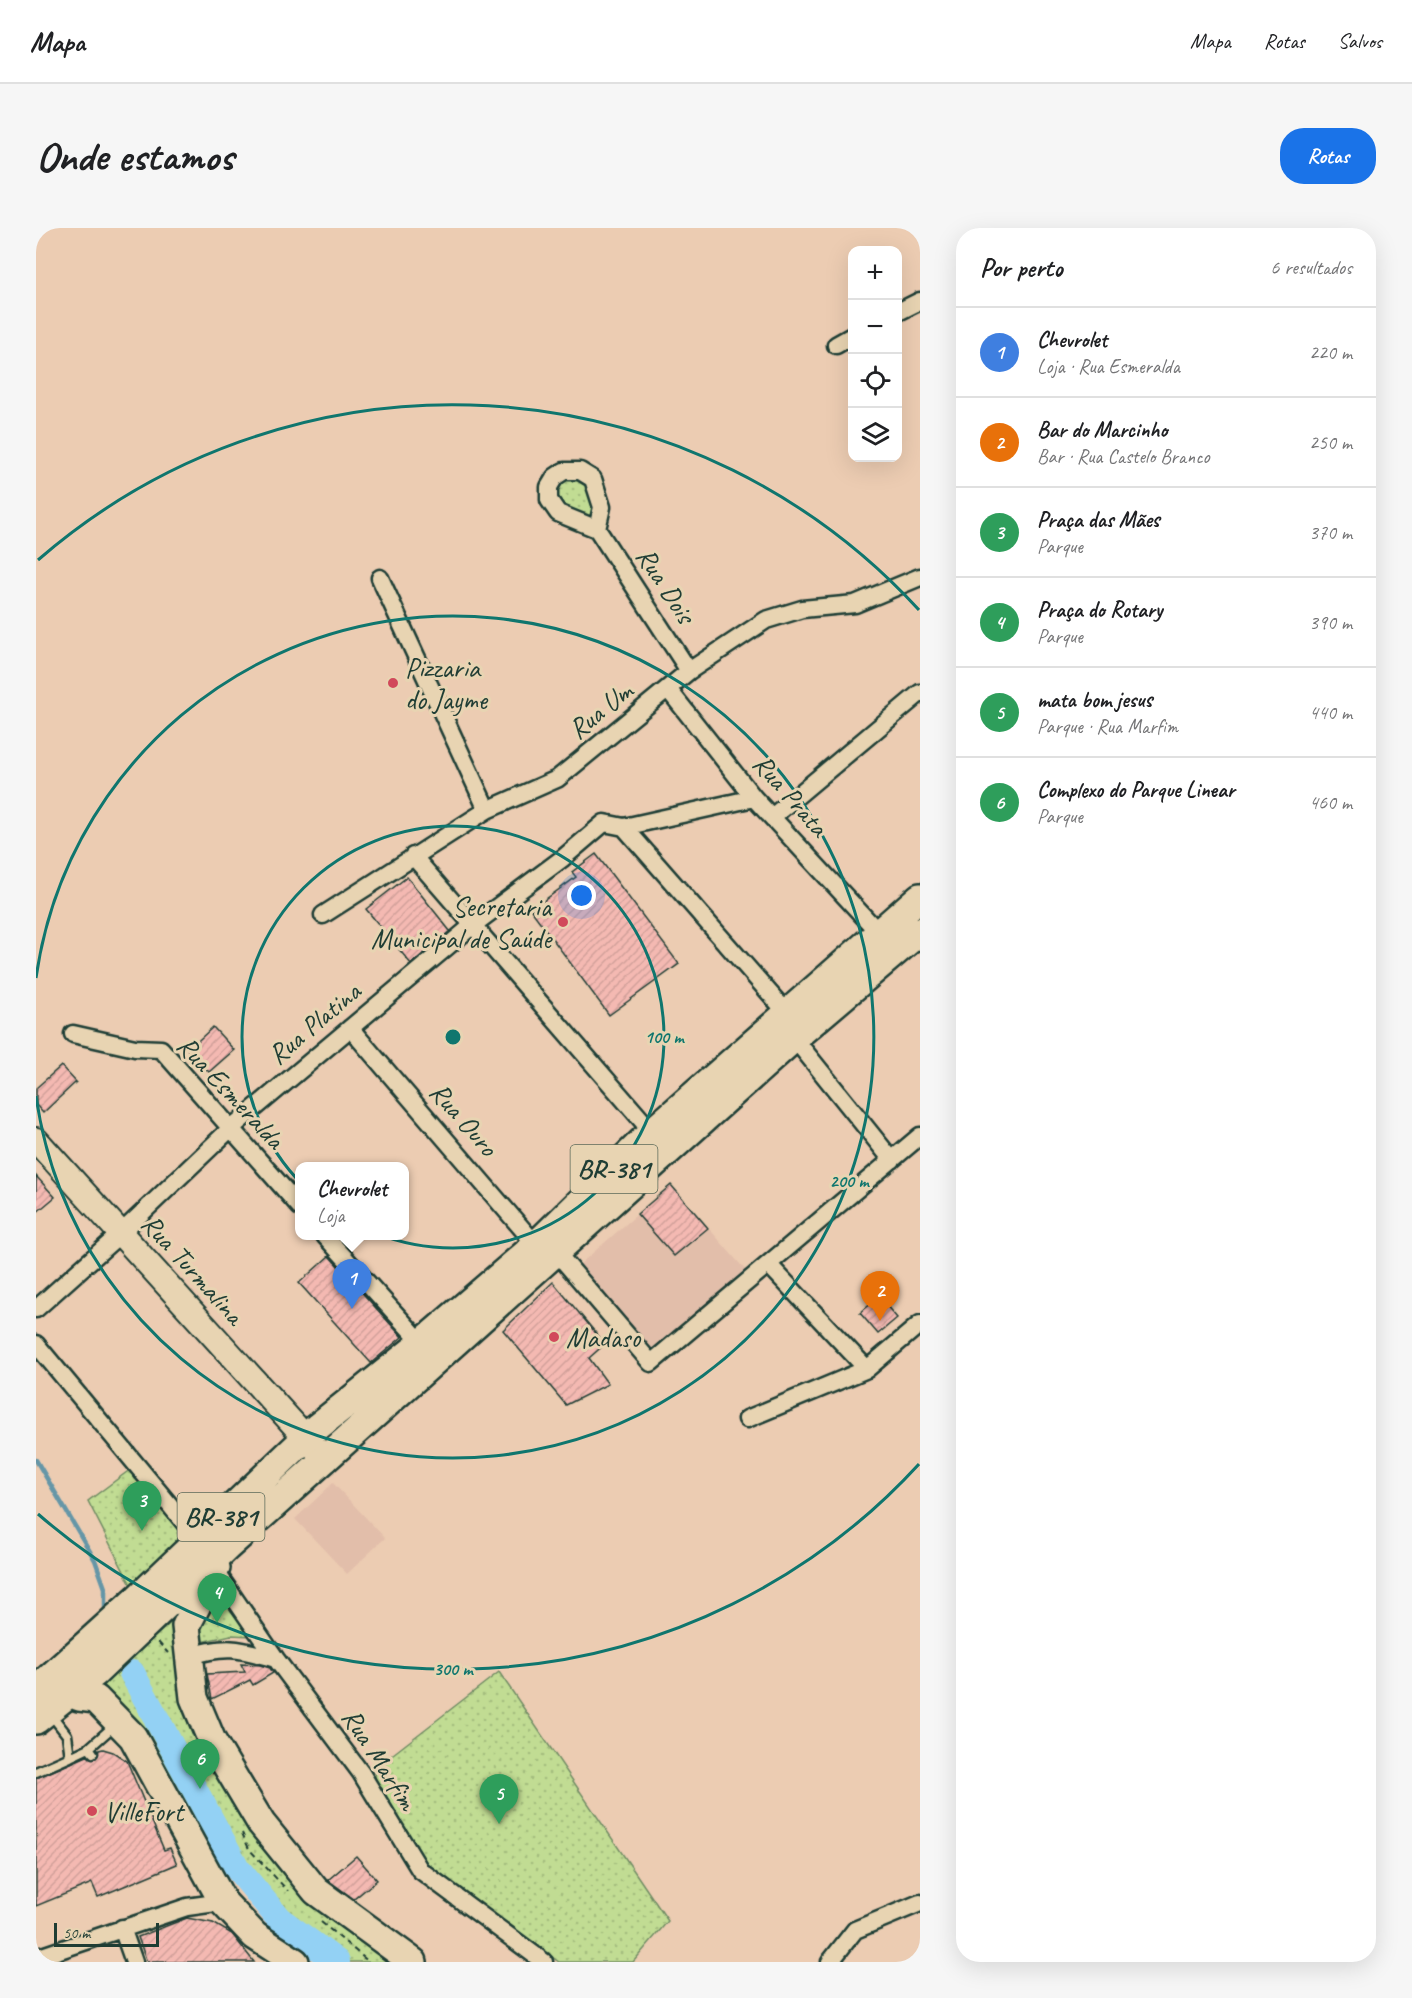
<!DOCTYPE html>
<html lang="pt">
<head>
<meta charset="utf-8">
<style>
	body { margin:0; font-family:Caveat,sans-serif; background:#f6f6f6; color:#202124 }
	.controls { position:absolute; right:18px; top:18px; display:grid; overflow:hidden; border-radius:12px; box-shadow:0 6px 24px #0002 }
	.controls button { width:54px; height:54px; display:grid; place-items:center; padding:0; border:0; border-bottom:2px solid #e0e0e0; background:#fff; color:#202124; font:30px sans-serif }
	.scale { position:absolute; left:18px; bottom:15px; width:105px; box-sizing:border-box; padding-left:6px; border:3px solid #1f3d34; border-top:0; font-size:16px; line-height:21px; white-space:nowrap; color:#1f3d34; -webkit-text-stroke:4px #e8d4b2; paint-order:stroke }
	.you { position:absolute; left:546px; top:668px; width:21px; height:21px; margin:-15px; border:4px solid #fff; border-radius:50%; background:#1a73e8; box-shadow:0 0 0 9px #1a73e833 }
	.badge { display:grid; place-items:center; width:39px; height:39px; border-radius:50%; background:#1a73e8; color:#fff; font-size:20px; font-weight:700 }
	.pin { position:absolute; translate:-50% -50px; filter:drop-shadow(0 2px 3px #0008) }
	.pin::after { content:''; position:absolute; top:32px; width:21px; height:18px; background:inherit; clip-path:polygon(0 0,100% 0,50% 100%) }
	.popup { position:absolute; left:259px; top:934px; width:114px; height:78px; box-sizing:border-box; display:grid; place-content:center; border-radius:12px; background:#fff; filter:drop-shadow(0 2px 4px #0005); font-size:20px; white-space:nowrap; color:#757577 }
	.popup b { font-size:22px; color:#202124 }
	.popup::after { content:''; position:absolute; left:50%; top:100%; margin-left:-12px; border:12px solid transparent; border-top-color:#fff }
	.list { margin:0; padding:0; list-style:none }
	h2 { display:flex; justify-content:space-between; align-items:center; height:78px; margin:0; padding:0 24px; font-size:26px }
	h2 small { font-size:20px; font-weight:400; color:#757577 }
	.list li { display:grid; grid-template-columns:39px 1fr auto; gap:18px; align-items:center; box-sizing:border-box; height:90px; padding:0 24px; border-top:2px solid #e0e0e0 }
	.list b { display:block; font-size:22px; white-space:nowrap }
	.list p { margin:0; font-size:20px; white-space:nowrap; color:#757577 }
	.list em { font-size:20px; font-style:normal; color:#757577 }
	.icon { flex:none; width:33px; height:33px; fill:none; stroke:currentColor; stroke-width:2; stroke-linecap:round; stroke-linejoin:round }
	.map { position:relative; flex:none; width:884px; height:1734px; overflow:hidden; border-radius:24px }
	header { display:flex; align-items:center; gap:36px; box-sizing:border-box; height:84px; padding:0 30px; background:#fff; border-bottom:2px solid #e0e0e0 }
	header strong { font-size:28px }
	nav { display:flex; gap:33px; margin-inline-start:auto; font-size:21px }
	.intro { display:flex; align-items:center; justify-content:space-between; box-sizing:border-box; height:144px; padding:0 36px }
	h1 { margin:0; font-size:42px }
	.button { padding:15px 27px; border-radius:24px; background:#1a73e8; color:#fff; font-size:21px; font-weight:700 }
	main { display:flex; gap:36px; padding:0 36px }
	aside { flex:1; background:#fff; border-radius:24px; box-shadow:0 6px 24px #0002 }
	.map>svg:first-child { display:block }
</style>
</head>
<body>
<header>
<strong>Mapa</strong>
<nav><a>Mapa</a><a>Rotas</a><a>Salvos</a></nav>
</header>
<div class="intro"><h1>Onde estamos</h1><a class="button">Rotas</a></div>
<main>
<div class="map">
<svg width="884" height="1734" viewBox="0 0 884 1734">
	<defs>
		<pattern id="green-dots" width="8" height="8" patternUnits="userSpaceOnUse" patternTransform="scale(1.5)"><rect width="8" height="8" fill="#c1dc93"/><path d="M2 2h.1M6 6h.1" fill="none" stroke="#a5be7f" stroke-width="1.8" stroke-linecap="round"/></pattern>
		<pattern id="building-hatch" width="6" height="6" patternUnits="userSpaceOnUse" patternTransform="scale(1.5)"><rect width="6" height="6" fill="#f4b9b2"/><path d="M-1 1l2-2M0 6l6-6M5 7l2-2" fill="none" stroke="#d1a09a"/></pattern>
	</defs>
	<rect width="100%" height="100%" fill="#ecccb2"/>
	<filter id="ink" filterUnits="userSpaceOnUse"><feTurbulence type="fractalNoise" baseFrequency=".0167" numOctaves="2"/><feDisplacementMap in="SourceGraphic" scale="12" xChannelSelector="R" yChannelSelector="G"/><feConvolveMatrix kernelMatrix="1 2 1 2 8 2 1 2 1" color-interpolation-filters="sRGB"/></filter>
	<g filter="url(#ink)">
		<path fill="#e2beaa" d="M635 957 711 1044 612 1130 536 1043Z
			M297 1255 349 1310 311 1346 259 1291Z"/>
		<path fill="url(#green-dots)" stroke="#708c64" stroke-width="1.5" d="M530 247 553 252 559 264 556 293 534 287 518 270 521 254Z
			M95 1241 143 1298 147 1309 98 1363 52 1273Z
			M182 1366 215 1408 195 1407 165 1414 155 1403 171 1369Z
			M139 1391 148 1436 143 1470 164 1521 217 1601 367 1734H287L235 1693 192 1645 111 1518 53 1467Z
			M463 1444 632 1693 597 1734H523L379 1631 340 1562 339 1540Z"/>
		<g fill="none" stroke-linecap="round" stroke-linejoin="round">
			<path stroke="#6596a7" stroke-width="4.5" d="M0 1232 59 1332 69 1360V1386
				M88 1431 96 1445"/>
			<path stroke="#93d1f4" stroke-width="26" d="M96 1445 201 1640 243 1691 301 1734"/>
		</g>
		<path fill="url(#building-hatch)" stroke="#1f3d34" stroke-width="1.5" d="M560 626 643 736 573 787 495 682 540 649 536 644Z
			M371 649 414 703 375 736 330 681Z
			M177 799 198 822 173 844 152 822Z
			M25 838 40 854 7 885 0 877V860Z
			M0 948 19 969 0 985Z
			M635 957 672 1000 638 1028 601 986Z
			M293 1028 366 1109 335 1135 263 1055Z
			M517 1054 569 1116 553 1130 572 1156 530 1177 467 1102Z
			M843 1069 861 1090 842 1106 824 1085Z
			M205 1436 224 1437 234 1440 237 1445 217 1457 214 1452 176 1471 171 1446 209 1444Z
			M67 1521 77 1524 91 1533 128 1622 134 1620 141 1636 62 1669 56 1655 0 1678V1550L51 1528 60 1530 63 1522Z
			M320 1628 341 1652 318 1671 292 1652Z
			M151 1690 177 1695 196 1706 218 1734H111L102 1709Z"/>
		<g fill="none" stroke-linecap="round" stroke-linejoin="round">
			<g stroke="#1f3d34" stroke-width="13">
				<path id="lane" d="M57 1525 53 1520 80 1496
					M34 1529 53 1520
					M0 1544 34 1529 31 1507 14 1485"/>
			</g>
			<g stroke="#1f3d34" stroke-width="21">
				<path id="street" d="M862 84 884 73
					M800 117 816 108
					M561 301 566 279 557 251 544 243H528L519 249 513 259V272L522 285 561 301 653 443
					M344 350 451 582
					M632 461 718 570 843 705
					M736 589 884 465
					M588 599 751 785
					M377 628 616 904
					M287 687 451 582 521 551 653 443 730 392 766 381 819 376 884 349
					M314 800 500 1017
					M37 806 99 820 125 821 264 979
					M758 810 856 932
					M289 1008 386 1115
					M521 1025 615 1135 884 908
					M733 1037 831 1141
					M0 1081 85 1005 194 901 437 697 527 630 568 595 588 599 718 570
					M0 1116 162 1311
					M711 1191 831 1141 884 1096
					M172 1345 179 1342 240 1431 325 1545 384 1642 508 1734
					M151 1429C189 1417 202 1420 240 1431
					M86 1700 98 1734
					M0 1730 151 1679 187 1674
					M794 1734 819 1702 884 1675"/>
			</g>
			<g stroke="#1f3d34" stroke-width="28">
				<path id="secondary" d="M0 912 290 1232"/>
			</g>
			<g stroke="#1f3d34" stroke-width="32">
				<path id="primary" d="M180 1340 150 1398 158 1470 176 1513 225 1595 280 1663 377 1734
					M30 1453 31 1458 43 1469 60 1471 97 1509 187 1674 219 1708 259 1734
					M0 1462 102 1370 280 1200 386 1115 500 1017 616 904 884 669
					M0 1492 59 1445 191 1319 758 810 884 703"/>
			</g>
			<path stroke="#1f3d34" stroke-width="2" stroke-dasharray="6 4.5" stroke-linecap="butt" d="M122 1414 132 1425
				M206 1605 213 1621 252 1663
				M285 1694 333 1734"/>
			<use href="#lane" stroke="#e8d4b2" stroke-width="8"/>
			<use href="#street" stroke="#e8d4b2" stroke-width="16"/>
			<use href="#secondary" stroke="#e8d4b2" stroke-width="24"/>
			<use href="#primary" stroke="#e8d4b2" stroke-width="27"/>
		</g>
	</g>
	<g fill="none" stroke="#0f766e" stroke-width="3">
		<circle cx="417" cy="809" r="211"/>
		<path d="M0 750A421 421 0 1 1 0 868"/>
		<path d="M883 1236A632 632 0 0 1 2 1286M2 332A632 632 0 0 1 883 382"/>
	</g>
	<g fill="#d1495b" stroke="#e8d4b2" stroke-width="2">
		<circle cx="357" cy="455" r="6"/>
		<circle cx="527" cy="694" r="6"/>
		<circle cx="518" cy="1109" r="6"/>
		<circle cx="56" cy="1583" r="6"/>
	</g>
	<g text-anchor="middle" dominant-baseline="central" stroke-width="6" stroke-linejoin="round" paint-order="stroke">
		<g fill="#e8d4b2" stroke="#5b6a5a" stroke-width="1.5">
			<rect x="534.5" y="917" width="87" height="48" rx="4.5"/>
			<rect x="141.5" y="1265" width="87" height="48" rx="4.5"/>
		</g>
		<g font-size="27" font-weight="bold" fill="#1f3d34">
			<text x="578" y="941">BR-381</text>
			<text x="185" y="1289">BR-381</text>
		</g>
		<g font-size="28" fill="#1f3d34" stroke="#e8d4b2">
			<text transform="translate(630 357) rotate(57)">Rua Dois</text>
			<text transform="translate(564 482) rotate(-39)">Rua Um</text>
			<text transform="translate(755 567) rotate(49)">Rua Prata</text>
			<text transform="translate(278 795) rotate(-40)">Rua Platina</text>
			<text transform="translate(195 864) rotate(47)">Rua Esmeralda</text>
			<text transform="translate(428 891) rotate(49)">Rua Ouro</text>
			<text transform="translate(157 1041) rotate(48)">Rua Turmalina</text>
			<text transform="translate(344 1531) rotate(57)">Rua Marfim</text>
		</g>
		<g font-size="28" fill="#1f3d34" stroke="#e8d4b2" text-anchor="start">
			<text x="369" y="439">Pizzaria<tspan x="369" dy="32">do Jayme</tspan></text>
			<text x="515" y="678" text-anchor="end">Secretaria<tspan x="515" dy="32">Municipal de Saúde</tspan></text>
			<text x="530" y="1109">Madaso</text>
			<text x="68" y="1583">VilleFort</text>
		</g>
	</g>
	<circle cx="417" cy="809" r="9" fill="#0f766e" stroke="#e8d4b2" stroke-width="3"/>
	<g font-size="18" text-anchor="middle" font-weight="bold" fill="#0f766e" stroke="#e8d4b2" stroke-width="6" stroke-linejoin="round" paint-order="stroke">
		<text x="628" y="815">100 m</text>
		<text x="813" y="959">200 m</text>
		<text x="417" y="1447">300 m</text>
	</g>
</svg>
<div class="controls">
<button>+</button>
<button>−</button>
<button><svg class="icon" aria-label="locate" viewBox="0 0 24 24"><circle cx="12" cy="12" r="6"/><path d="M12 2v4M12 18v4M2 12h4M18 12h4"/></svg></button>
<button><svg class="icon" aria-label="layers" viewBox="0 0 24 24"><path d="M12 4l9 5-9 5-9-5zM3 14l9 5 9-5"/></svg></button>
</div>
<div class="scale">50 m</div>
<div class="you"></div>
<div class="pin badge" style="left:316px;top:1081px;background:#3f7fe0">1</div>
<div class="popup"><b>Chevrolet</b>Loja</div>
<div class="pin badge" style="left:844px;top:1093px;background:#e8710a">2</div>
<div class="pin badge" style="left:106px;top:1303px;background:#2e9e5b">3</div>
<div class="pin badge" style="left:181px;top:1395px;background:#2e9e5b">4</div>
<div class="pin badge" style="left:463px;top:1596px;background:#2e9e5b">5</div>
<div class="pin badge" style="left:164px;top:1561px;background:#2e9e5b">6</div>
</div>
<aside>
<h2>Por perto<small>6 resultados</small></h2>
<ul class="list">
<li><span class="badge" style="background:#3f7fe0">1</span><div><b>Chevrolet</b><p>Loja · Rua Esmeralda</p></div><em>220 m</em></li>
<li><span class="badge" style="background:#e8710a">2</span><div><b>Bar do Marcinho</b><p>Bar · Rua Castelo Branco</p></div><em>250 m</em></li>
<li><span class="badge" style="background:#2e9e5b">3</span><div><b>Praça das Mães</b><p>Parque</p></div><em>370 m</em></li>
<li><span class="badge" style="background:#2e9e5b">4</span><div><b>Praça do Rotary</b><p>Parque</p></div><em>390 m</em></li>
<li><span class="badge" style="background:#2e9e5b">5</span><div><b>mata bom jesus</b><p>Parque · Rua Marfim</p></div><em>440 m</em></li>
<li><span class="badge" style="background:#2e9e5b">6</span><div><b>Complexo do Parque Linear</b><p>Parque</p></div><em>460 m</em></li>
</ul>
</aside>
</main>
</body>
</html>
